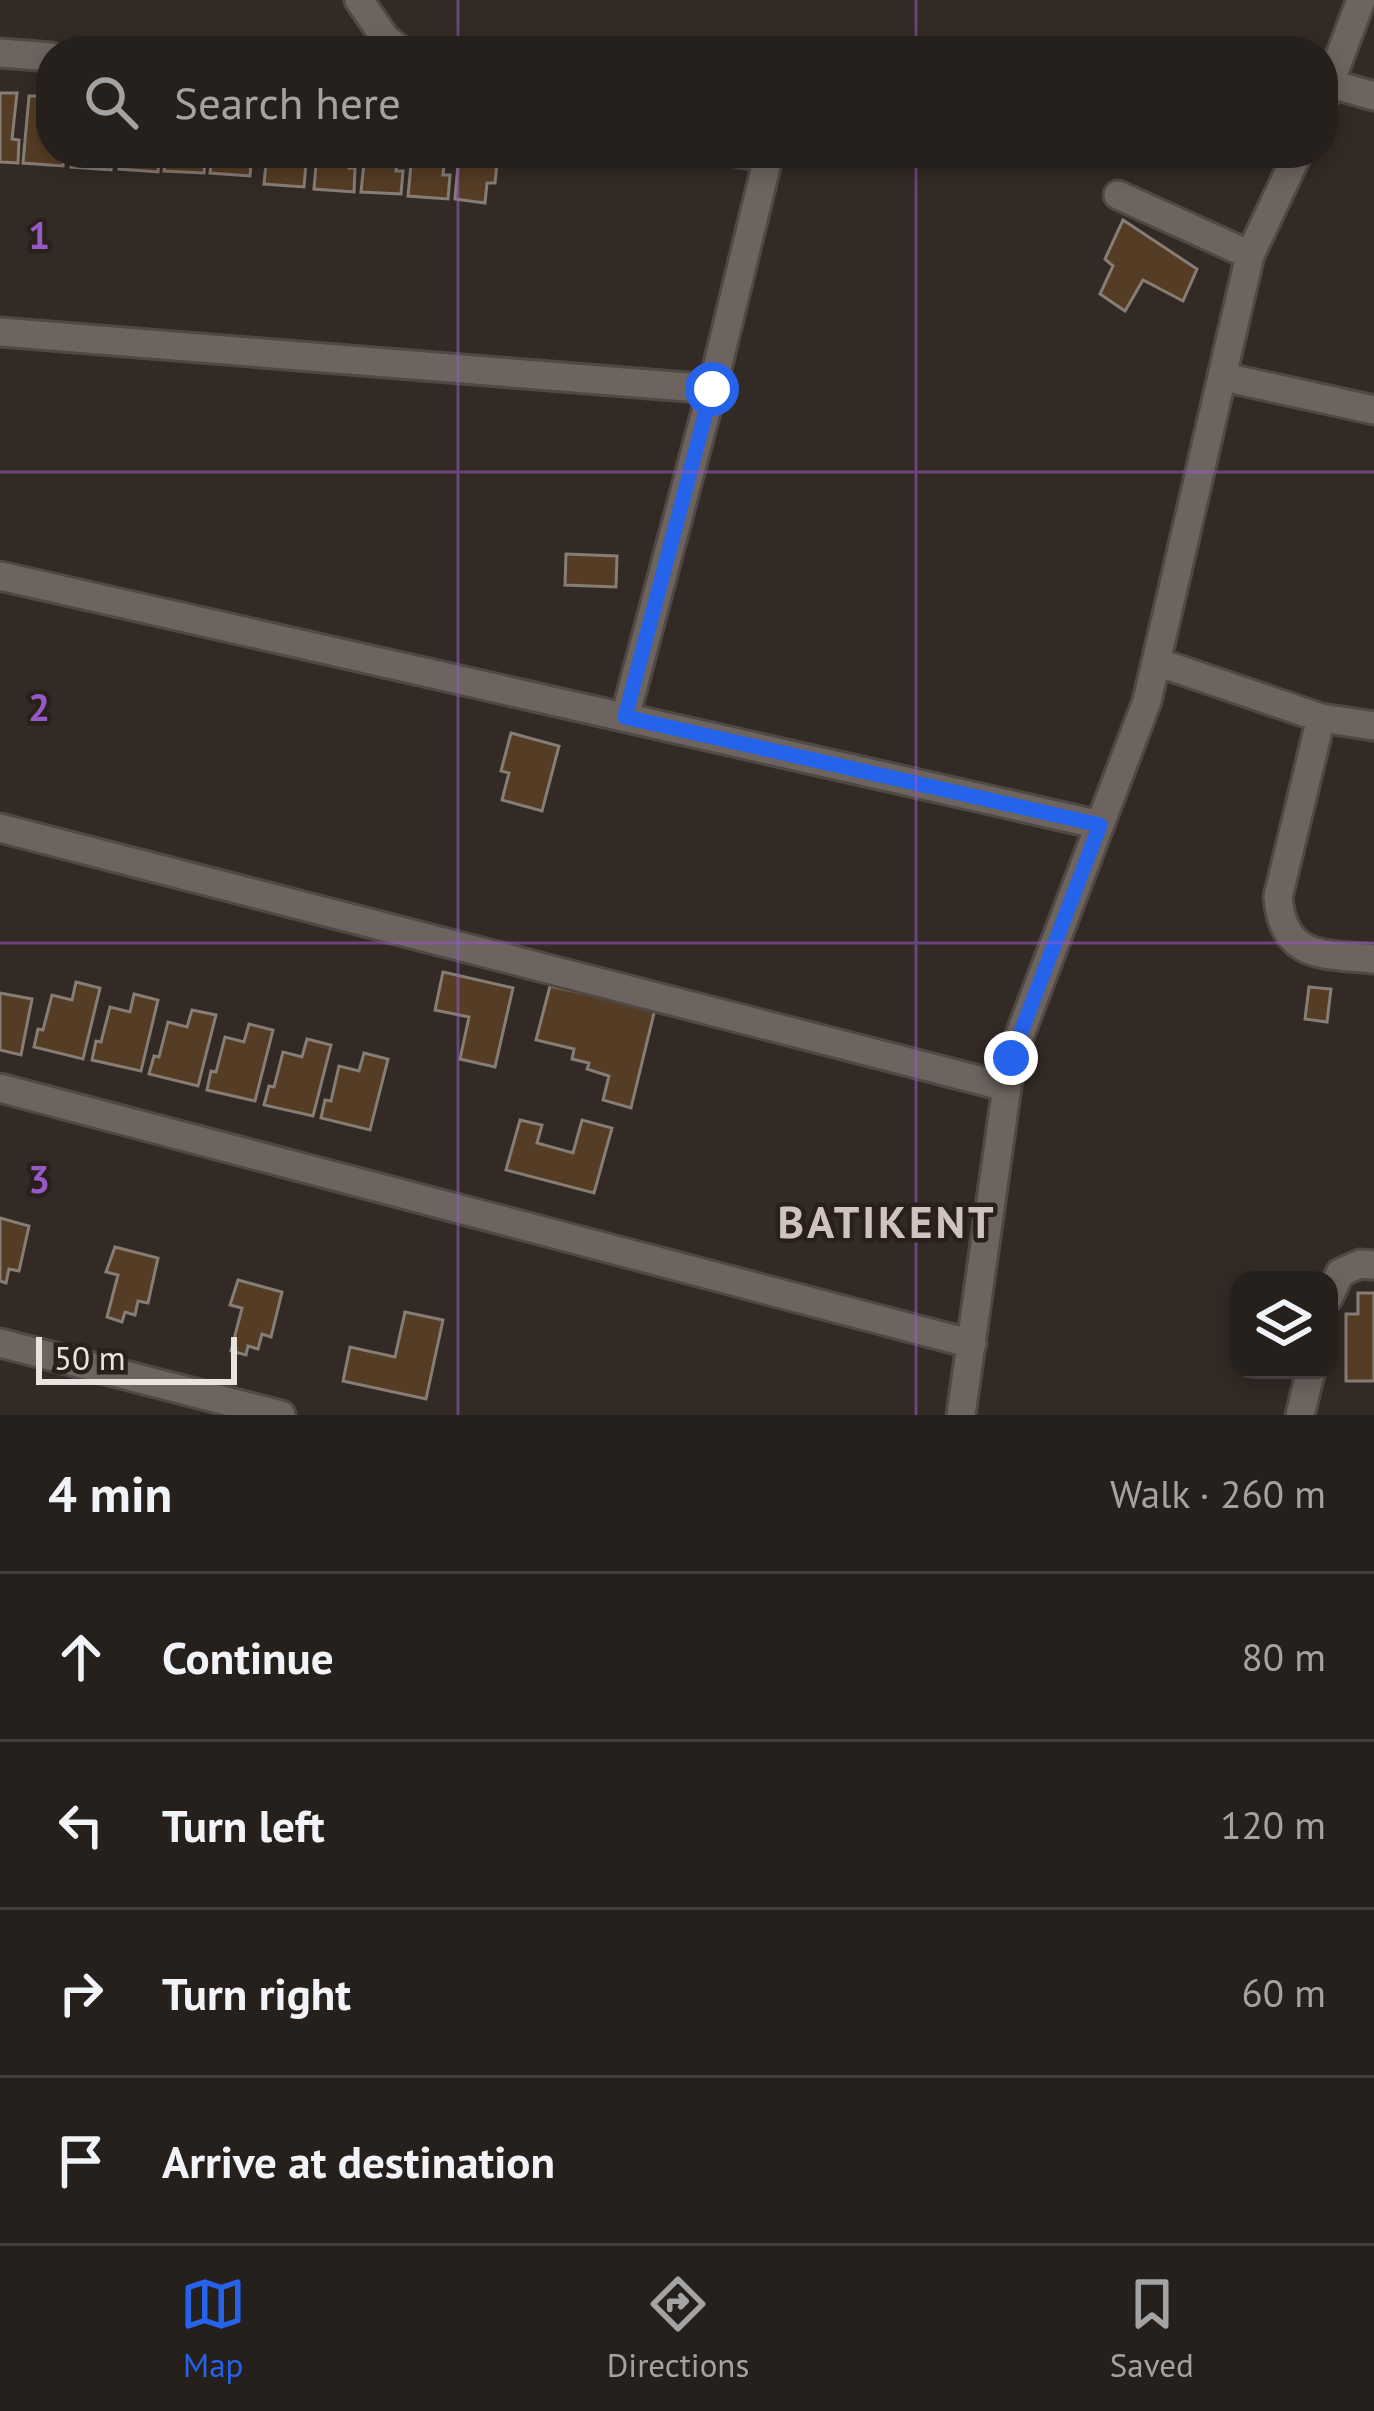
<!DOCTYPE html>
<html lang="en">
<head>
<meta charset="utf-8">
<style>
	body { margin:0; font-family:"PT Sans",sans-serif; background:#2e2825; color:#f1f3f6 }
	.controls { position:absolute; right:36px; bottom:36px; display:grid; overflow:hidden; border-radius:24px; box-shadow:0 6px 18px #0003 }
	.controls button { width:108px; height:108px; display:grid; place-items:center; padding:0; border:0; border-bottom:3px solid #423e3b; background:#26201c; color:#f1f3f6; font:60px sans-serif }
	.scale { position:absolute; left:36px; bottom:30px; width:201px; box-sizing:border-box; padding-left:12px; border:6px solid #e9e3e0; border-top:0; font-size:33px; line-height:42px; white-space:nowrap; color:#e9e3e0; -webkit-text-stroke:9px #29201c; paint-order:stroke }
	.stop { position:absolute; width:36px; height:36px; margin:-27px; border:9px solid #2563eb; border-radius:50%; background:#fff }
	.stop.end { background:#2563eb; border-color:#fff; box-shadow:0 3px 12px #0008 }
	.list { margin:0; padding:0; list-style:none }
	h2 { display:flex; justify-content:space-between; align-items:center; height:156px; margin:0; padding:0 48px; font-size:51px }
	h2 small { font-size:39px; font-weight:400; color:#a4a3a3 }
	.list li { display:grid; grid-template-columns:78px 1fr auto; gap:36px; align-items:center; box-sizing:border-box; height:168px; padding:0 48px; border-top:3px solid #423e3b }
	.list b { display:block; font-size:45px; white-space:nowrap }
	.list em { font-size:39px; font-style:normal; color:#a4a3a3 }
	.icon { flex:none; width:66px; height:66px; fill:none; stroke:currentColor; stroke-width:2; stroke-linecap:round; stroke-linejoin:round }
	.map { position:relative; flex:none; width:1374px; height:1415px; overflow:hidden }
	.search { position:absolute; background:#26201c; box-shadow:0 6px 18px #0003; left:36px; right:36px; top:36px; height:132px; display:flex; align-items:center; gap:30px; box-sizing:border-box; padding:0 42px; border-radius:48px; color:#a4a3a3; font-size:45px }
	.sheet { height:828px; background:#26201c }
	nav { display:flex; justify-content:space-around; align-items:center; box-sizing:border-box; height:168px; border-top:3px solid #423e3b; background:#26201c; font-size:33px; color:#a4a3a3 }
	nav a { display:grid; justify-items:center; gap:6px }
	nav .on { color:#2563eb }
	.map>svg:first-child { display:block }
</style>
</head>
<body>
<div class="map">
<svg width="1374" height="1415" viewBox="0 0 1374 1415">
	<rect width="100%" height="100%" fill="#332a25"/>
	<path fill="#553c24" stroke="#867d75" stroke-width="3" d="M0 93H17L12 139 19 140 18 163 0 162Z
		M29 96H51V153H64L63 166 23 163Z
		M72 153H112L111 170 71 167Z
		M120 153H160L158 172 119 169Z
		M166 153H206L204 173 164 171Z
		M212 153H252L250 176 210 173Z
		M267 153H300L299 163H306L304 187 264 184Z
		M317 153H350L349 168H355L354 192 314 189Z
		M365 153H398L396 171H403L401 194 361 192Z
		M412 153H445L443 175H450L448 199 408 196Z
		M459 153H498L495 183H487L485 203 455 199Z
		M1123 220 1197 269 1183 301 1143 280 1125 311 1100 294 1113 266 1105 259Z
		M566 554 617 556 616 587 565 585Z
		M511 733 559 746 542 811 502 800 509 773 501 771Z
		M443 972 513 988 495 1067 460 1059 469 1017 435 1010Z
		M76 982 100 988 83 1059 34 1047 38 1029 43 1030 52 995 72 1000Z
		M550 986 655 1009 631 1108 603 1100 609 1076 587 1069 589 1063 572 1059 574 1049 536 1040Z
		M1309 987 1331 989 1327 1022 1305 1019Z
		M0 993 32 999 21 1055 0 1050Z
		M134 994 158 1000 141 1071 92 1060 96 1041 101 1042 110 1007 130 1012Z
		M192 1010 216 1015 198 1086 149 1074 154 1056 159 1057 168 1022 187 1027Z
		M249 1024 273 1030 255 1101 207 1090 211 1071 216 1072 225 1037 244 1042Z
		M307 1039 331 1045 313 1116 264 1105 269 1086 274 1087 283 1052 302 1057Z
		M364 1053 388 1059 370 1130 321 1118 325 1100 331 1101 339 1066 359 1071Z
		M520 1120 542 1125 537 1143 573 1153 582 1120 612 1128 594 1193 506 1170Z
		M0 1218 29 1226 19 1271 9 1269 6 1283 0 1281Z
		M115 1247 158 1258 148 1303 138 1301 135 1315 125 1312 122 1322 107 1317 118 1275 106 1272Z
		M238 1280 282 1292 271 1337 262 1334 258 1349 248 1346 246 1355 231 1351 242 1308 230 1305Z
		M1358 1293H1374V1381H1346V1314H1358Z
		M405 1312 443 1320 426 1399 343 1381 350 1347 395 1357Z"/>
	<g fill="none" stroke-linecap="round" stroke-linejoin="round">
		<g stroke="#504845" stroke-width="33">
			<path id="street" d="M359 0 385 38 401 51
				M0 53 51 57
				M1331 84 1374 96
				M1323 101 1361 0
				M1118 195 1250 255
				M0 332 712 389
				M1224 377 1374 410
				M0 576 1100 825
				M1157 662 1321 718 1374 726
				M625 717 712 389 768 158 740 153
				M1321 718 1278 897C1283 960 1324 954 1374 959
				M0 828 1006 1087
				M0 1088 972 1344
				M1329 1297 1340 1273 1360 1264 1374 1265
				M0 1343 281 1415
				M961 1415 1011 1058 1147 701 1250 255 1298 153
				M1300 1415 1311 1370"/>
		</g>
		<use href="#street" stroke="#6e645f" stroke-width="27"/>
	</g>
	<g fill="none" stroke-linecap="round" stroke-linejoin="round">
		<path stroke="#2563eb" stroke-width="15" d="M712 389 625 717 1100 825 1011 1058"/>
	</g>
	<path fill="none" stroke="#965ac7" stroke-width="3" stroke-opacity="0.55" d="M458 0V51M916 0V51M458 153V1415M916 153V1415M0 472H1374M0 943H1374"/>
	<g text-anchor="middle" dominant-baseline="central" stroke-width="9" stroke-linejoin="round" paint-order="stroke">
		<g font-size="45" font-weight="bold" letter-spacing="3" fill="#cfc3bd" stroke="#29201c">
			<text x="887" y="1221">BATIKENT</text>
		</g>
	</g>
	<g font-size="39" text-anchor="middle" font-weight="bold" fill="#965ac7" stroke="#29201c" stroke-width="9" stroke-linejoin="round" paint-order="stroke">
		<text x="39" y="249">1</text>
		<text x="39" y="721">2</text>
		<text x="39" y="1193">3</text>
	</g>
</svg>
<div class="controls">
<button><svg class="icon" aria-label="layers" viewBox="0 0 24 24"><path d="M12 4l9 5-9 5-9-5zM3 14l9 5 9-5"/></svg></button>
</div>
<div class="scale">50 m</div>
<div class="stop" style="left:712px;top:389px"></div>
<div class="stop end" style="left:1011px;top:1058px"></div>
<div class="search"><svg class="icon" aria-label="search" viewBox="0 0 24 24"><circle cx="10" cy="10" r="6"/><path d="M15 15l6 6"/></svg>Search here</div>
</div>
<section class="sheet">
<h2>4 min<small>Walk · 260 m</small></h2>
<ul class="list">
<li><svg class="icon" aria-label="ahead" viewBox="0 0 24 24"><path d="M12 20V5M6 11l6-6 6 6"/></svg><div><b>Continue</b></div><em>80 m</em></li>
<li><svg class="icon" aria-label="left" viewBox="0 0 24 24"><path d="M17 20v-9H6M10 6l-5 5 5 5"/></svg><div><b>Turn left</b></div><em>120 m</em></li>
<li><svg class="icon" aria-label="right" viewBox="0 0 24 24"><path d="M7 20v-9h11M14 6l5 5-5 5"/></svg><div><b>Turn right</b></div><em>60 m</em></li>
<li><svg class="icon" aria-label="arrive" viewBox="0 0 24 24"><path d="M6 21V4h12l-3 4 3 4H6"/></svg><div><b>Arrive at destination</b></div></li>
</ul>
</section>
<nav>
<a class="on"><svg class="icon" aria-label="map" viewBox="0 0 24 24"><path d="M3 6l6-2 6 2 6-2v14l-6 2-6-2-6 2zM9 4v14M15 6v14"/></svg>Map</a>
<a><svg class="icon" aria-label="directions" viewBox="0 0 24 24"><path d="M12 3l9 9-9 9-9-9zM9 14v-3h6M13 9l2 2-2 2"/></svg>Directions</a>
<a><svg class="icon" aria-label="saved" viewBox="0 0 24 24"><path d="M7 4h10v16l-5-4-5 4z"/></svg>Saved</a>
</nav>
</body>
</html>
